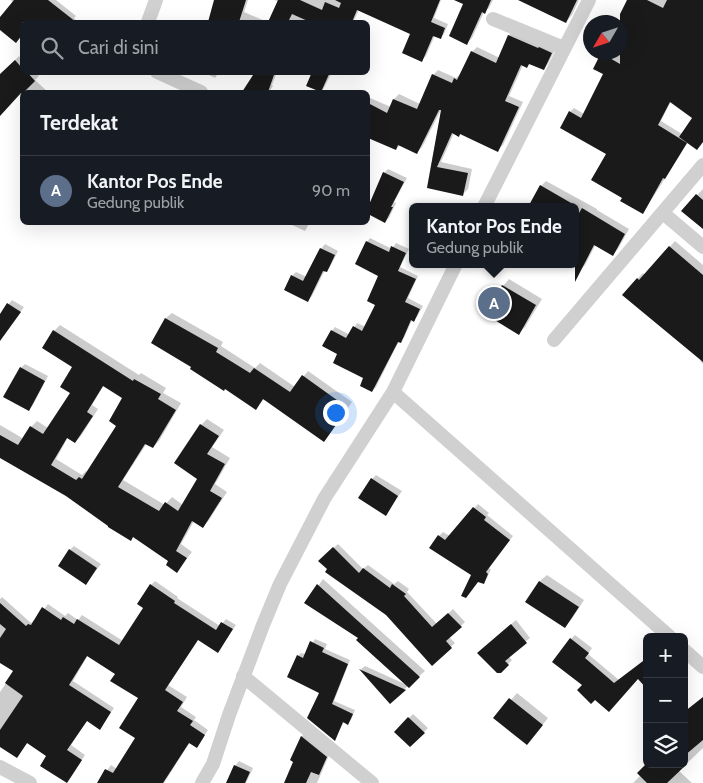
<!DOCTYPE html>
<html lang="id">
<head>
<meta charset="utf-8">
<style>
	:root { --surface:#171b24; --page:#20242c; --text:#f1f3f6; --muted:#9ea1a6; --line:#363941; --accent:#e63946 }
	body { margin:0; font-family:Cabin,sans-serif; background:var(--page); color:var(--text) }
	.controls { position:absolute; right:15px; bottom:15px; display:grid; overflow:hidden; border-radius:8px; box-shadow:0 5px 20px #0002 }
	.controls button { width:45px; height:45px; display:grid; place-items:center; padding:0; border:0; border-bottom:1px solid var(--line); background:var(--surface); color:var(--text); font:25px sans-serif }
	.compass { position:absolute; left:583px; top:15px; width:45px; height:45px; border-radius:50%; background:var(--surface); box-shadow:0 5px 20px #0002; rotate:231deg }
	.you { position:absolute; left:335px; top:412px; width:18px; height:18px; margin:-12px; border:4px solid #fff; border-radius:50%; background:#1a73e8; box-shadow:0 0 0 8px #1a73e833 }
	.badge { display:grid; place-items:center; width:32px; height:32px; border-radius:50%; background:var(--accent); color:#fff; font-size:16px; font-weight:700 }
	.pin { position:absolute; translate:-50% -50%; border:2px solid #fff; box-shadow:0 1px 5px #0006 }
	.popup { position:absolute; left:409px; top:203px; width:170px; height:65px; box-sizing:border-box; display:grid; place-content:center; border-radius:8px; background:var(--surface); filter:drop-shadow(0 1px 4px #0005); font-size:16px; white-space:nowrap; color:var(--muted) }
	.popup b { font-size:19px; color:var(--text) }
	.popup::after { content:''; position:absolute; left:50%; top:100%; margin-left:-10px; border:10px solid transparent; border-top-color:var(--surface) }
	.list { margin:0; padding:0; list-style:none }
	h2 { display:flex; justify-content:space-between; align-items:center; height:65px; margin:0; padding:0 20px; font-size:21px }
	h2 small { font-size:16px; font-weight:400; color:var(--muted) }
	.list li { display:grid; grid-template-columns:32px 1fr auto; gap:15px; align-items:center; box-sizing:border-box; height:70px; padding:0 20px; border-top:1px solid var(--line) }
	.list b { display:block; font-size:19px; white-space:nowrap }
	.list p { margin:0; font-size:16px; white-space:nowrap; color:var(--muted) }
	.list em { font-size:16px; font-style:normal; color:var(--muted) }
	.icon { flex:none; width:28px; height:28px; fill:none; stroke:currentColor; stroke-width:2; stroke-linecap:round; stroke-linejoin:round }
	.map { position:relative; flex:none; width:703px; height:783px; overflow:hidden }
	.search { position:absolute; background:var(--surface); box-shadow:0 5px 20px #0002; left:20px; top:20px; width:350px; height:55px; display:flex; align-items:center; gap:12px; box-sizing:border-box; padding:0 18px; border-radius:8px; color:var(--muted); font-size:19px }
	.panel { position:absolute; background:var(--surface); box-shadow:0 5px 20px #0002; left:20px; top:90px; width:350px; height:135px; border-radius:8px }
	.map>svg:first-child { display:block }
	.shadow { fill:#0003; fill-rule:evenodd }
	.building { fill:#1a1a1a; fill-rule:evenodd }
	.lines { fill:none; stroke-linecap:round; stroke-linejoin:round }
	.minor { stroke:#d0d0d0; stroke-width:14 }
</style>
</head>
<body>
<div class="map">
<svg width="703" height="783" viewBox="0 0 703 783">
	<rect width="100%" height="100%" fill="#fff"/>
	<!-- shadow -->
	<path class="shadow" d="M11,0H56L76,16L74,18L78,22H22V34L20,37L0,28V19L13,3Z
		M216,0H248L244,12L267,22H209Z
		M273,0H441L434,18L448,24L444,34L440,38L435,35L426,56L422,60L412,33L359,10L353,22H269L278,1Z
		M466,0H493L489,8L484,12L472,38L467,43Z
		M543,0H579L572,15L566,22Z
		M628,0H703V142H688L643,213L623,198L608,154L570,112L574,108L584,114L604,74L594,68L603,52H620V22H619ZM671,101L694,118L682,134L661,121Z
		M514,30L556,48L548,64L543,69L531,63L527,66L523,65L509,96L523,102L503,145L498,150L461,133L459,135L454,133L441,162L472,169L468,189L463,194L427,187L442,108L422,147L417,152L400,145L396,149L369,137L368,139V100L370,98L391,107L394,99L399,94L420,104L433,75L438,70L456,78L460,74L472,52L477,47L500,58L509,35Z
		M19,56L22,60V72H35L39,76L35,80L48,92H22V98L19,94L0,106V75Z
		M203,72H219L215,78Z
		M246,72H277L272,85L273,86L269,92H248L245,91L254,76Z
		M312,72H332L324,88L321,92L313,73Z
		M388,169L407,178L394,202L396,203L389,218L385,222L368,213V210L384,173Z
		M546,181L597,209V210L629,229L618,249L613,254L596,244L585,265L580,270L569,264H575V207L541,186Z
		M703,189V228L697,195Z
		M291,222H310L305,231L290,224Z
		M370,238L392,249L396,243L409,249L400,267L418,276L408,298L423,306L417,317L412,320L404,338L399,341L376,387L372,391L365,378L339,353L332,331L335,327L350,335L357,323L366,327L376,304L380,275L367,242Z
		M675,241L703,265V364L700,361L701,359L637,279L643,273L645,275Z
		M325,244L338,251L330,267L326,271L325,270L312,296L308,300L292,276L296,272L307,277L321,249Z
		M509,279L542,299L525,327L519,333L503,286Z
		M12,300L24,307L0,340V315Z
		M172,313L223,342L221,346L255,368L260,363L295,387L308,371L352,402L324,441L264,399L256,408L193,366L152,342L166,318Z
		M60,325L139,375L141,373L166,388L163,393L181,403L159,441L153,447L147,443L123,480L165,505L172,497L183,505L199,478L176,463L201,425L207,419L224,430L212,447L230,458L215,484L227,492L209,520L203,527L194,521L181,544L192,552L177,571L170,560L134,536L110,526L66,496L0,457V425L24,439L31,427L37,421L48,428L72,393L74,366L54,331ZM104,385L124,398L118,425L88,473L86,471L82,475L56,459L68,437L75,442L81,436L98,409L92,405Z
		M25,364L48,376L33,405L29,409L21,368Z
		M376,475L402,491L386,514L372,479Z
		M478,504L489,513L487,515L513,536L488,568L491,569L487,578L484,582L473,574L439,536L443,532L450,536Z
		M338,544L363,569L368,565L394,584L398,581L409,589L407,592L437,624L453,609L465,622L449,637L455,643L432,665L387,614L328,569L320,561Z
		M74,546L101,564L86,584L70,550Z
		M547,575L584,600L571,620L564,627L527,602L540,581Z
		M323,579L425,671L390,702L361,669L365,666L407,685L360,638L306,603Z
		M155,581L178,597L177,598L220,626L226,619L236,625L218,651L198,639L168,685L187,697L181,707L196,717L194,720L208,730L197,747L190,742L164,783H98L111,765L117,769L136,738L140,697L116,673L88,655L73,681L114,708L100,728L87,720L71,745L85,755L71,777L67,781L48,755L28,742L17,757L0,746V692L14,671L0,661V599L2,597L31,623L34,620L35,621L48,604L65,616L68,613L78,620L82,615L123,641L145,608L151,585Z
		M516,620L530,638L508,656L512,660L501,672L483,649Z
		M575,635L592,648L588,654L619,680L639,677L609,710L584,685L571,639Z
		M315,639L327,644L325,649L350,660L334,701L355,710L351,720L348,723L344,722L334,739L320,692L298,656L301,653L306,654Z
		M517,693L548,718L533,737L495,718Z
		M703,697V748L679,771L692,783H633L641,775L684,764V730Z
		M413,714L428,728L410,746L396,731Z
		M306,733L330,753L317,783H285L295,761L292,760L302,736Z
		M239,761L253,768L246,783H227L235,766Z"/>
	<!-- building -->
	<path class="building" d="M14,0H48L76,22H22V35L16,43L0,30V17Z
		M214,0H246L239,22H208Z
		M278,0H300L322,10L325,2L339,8L341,3L335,0H440L431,22L445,28L441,39L433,36L422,62L402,53L410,34L357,10L352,22H310L292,14L288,22H268Z
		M454,0H491L485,14L482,12L467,45L449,36L463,4Z
		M518,0H577L566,23Z
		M627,0H647L663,8L667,0H703V142L697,150L679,137L692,118L670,102L658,125L687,143L665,179L663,178L643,214L620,201L622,198L591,180L606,154L560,128L569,111L581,118L603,74L593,69L601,53L620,64V14Z
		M508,35L538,48L539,47L552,53L544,70L529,64L527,68L521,65L505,101L519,107L498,152L460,134L459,137L452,133L437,167L468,173L463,196L427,188L441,110H439L417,154L398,145L396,150L368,138V103L387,113L393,99L417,109L432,74L452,83L454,78L457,80L471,51L496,63Z
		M15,60L22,68V72H27L35,81L22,94L21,93L0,116V74Z
		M255,72H275L268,92H242Z
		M312,72H330L321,92L306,86Z
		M383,172L404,182L391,207H393L385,223L368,214V207Z
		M540,185L578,207H528Z
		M696,194L703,200V229L681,211Z
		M582,208L625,234L613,256L594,245L575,282V220Z
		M366,241L389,252L391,246L406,253L398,271L416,279L405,302L420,309L414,322L411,320L401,343L398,342L372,392L360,386L363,378L333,363L337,354L322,346L331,330L346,338L353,326L362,331L375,305L367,301L378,276L355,264Z
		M669,246L703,275V362L622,295L637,278L639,280Z
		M320,248L335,255L327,272L323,271L308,302L284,290L291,275L303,281Z
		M502,285L536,305L519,335L485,314Z
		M7,303L21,312L0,341V314Z
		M165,318L218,348L216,352L250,373L254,368L290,392L302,375L348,408L324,442L263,399L256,410L225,389L224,391L190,369L191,367L151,343Z
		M53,330L133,381L134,379L161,394L158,399L176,410L153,448L145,444L118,487L159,511L165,502L178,511L197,479L174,463L200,424L219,436L207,454L225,464L210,491L222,498L203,528L192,521L176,551L187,558L177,573L166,565L168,561L133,537L131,541L108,527V526L66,496L0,458V435L18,445L30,426L43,434L70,393L60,387L72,367L42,348ZM103,386L122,398L109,421L116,426L82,479L79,477L76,480L51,465L67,438L75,443L93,416L87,412Z
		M20,367L45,381L29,411L3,397Z
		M371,478L398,496L386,516L358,498Z
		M473,507L486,517L484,520L510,540L486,572L488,574L484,584L478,582L466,598L461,596L471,575L429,548L438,535L445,540Z
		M333,547L359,573L363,568L390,588L392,584L406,594L404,596L432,627L448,613L462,627L446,641L452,648L432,666L386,615L325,572L327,569L318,561Z
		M69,549L97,568L86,585L58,566Z
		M539,581L579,607L565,628L525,602Z
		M150,584L175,601L174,603L216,630L221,622L233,629L218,653L198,640L165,690L183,702L177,711L193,721L190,725L205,735L197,748L189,743L163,783H97L105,769L113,773L135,738L119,728L138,698L110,681L115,674L87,656L69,685L111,712L100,730L87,721L67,750L82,760L67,783L40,766L46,756L27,743L17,758L0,747V730L23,696L5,683L13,671L0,663V638L6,629L0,624V603L26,626L28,624L31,625L42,607L61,620L63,617L74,624L77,619L119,645L143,608L137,604Z
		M317,584L420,677L409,688L356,640L358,638L304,603Z
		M511,624L527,643L505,661L509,665L501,673H497L477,653Z
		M570,638L589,653L585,658L614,683L647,658V689L638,679L609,712L595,700L591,704L577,690L582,685L552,662Z
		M310,641L324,648L322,652L348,664L332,704L353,714L348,725L343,722L335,741L307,718L319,693L287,677L297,655L303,658Z
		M359,669L406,690L390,704Z
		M703,697V740L684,756V712Z
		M509,698L543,725L527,745L493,718Z
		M408,717L425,733L410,747L394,732Z
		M301,736L327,757L319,775L311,772L306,783H284L293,762L290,760Z
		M646,764H687L667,783H647L637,773Z
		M234,765L250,772L245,783H226Z"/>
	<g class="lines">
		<!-- minor -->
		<path class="minor" d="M493,19L564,48
			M148,22L156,0
			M157,72L201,92
			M484,207L589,0
			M663,213L703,247
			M554,340L703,165
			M393,392L670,637
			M684,650L703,667
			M243,676L372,783
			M0,767L30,783
			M202,783L213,764L229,715L263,625L280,584L324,499L393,392L456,264"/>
	</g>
</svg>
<div class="controls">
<button>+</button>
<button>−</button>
<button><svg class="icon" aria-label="layers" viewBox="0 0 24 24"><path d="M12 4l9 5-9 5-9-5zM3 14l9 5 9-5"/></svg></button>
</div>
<svg class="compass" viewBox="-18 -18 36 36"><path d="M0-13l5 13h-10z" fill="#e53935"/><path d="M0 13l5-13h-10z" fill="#9ea1a6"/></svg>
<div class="you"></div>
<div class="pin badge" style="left:494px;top:303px;background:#5c6f8a">A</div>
<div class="popup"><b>Kantor Pos Ende</b>Gedung publik</div>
<div class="search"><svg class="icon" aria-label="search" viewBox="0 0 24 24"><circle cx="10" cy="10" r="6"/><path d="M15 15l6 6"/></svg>Cari di sini</div>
<section class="panel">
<h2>Terdekat<small></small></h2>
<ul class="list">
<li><span class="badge" style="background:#5c6f8a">A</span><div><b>Kantor Pos Ende</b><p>Gedung publik</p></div><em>90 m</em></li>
</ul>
</section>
</div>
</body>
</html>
